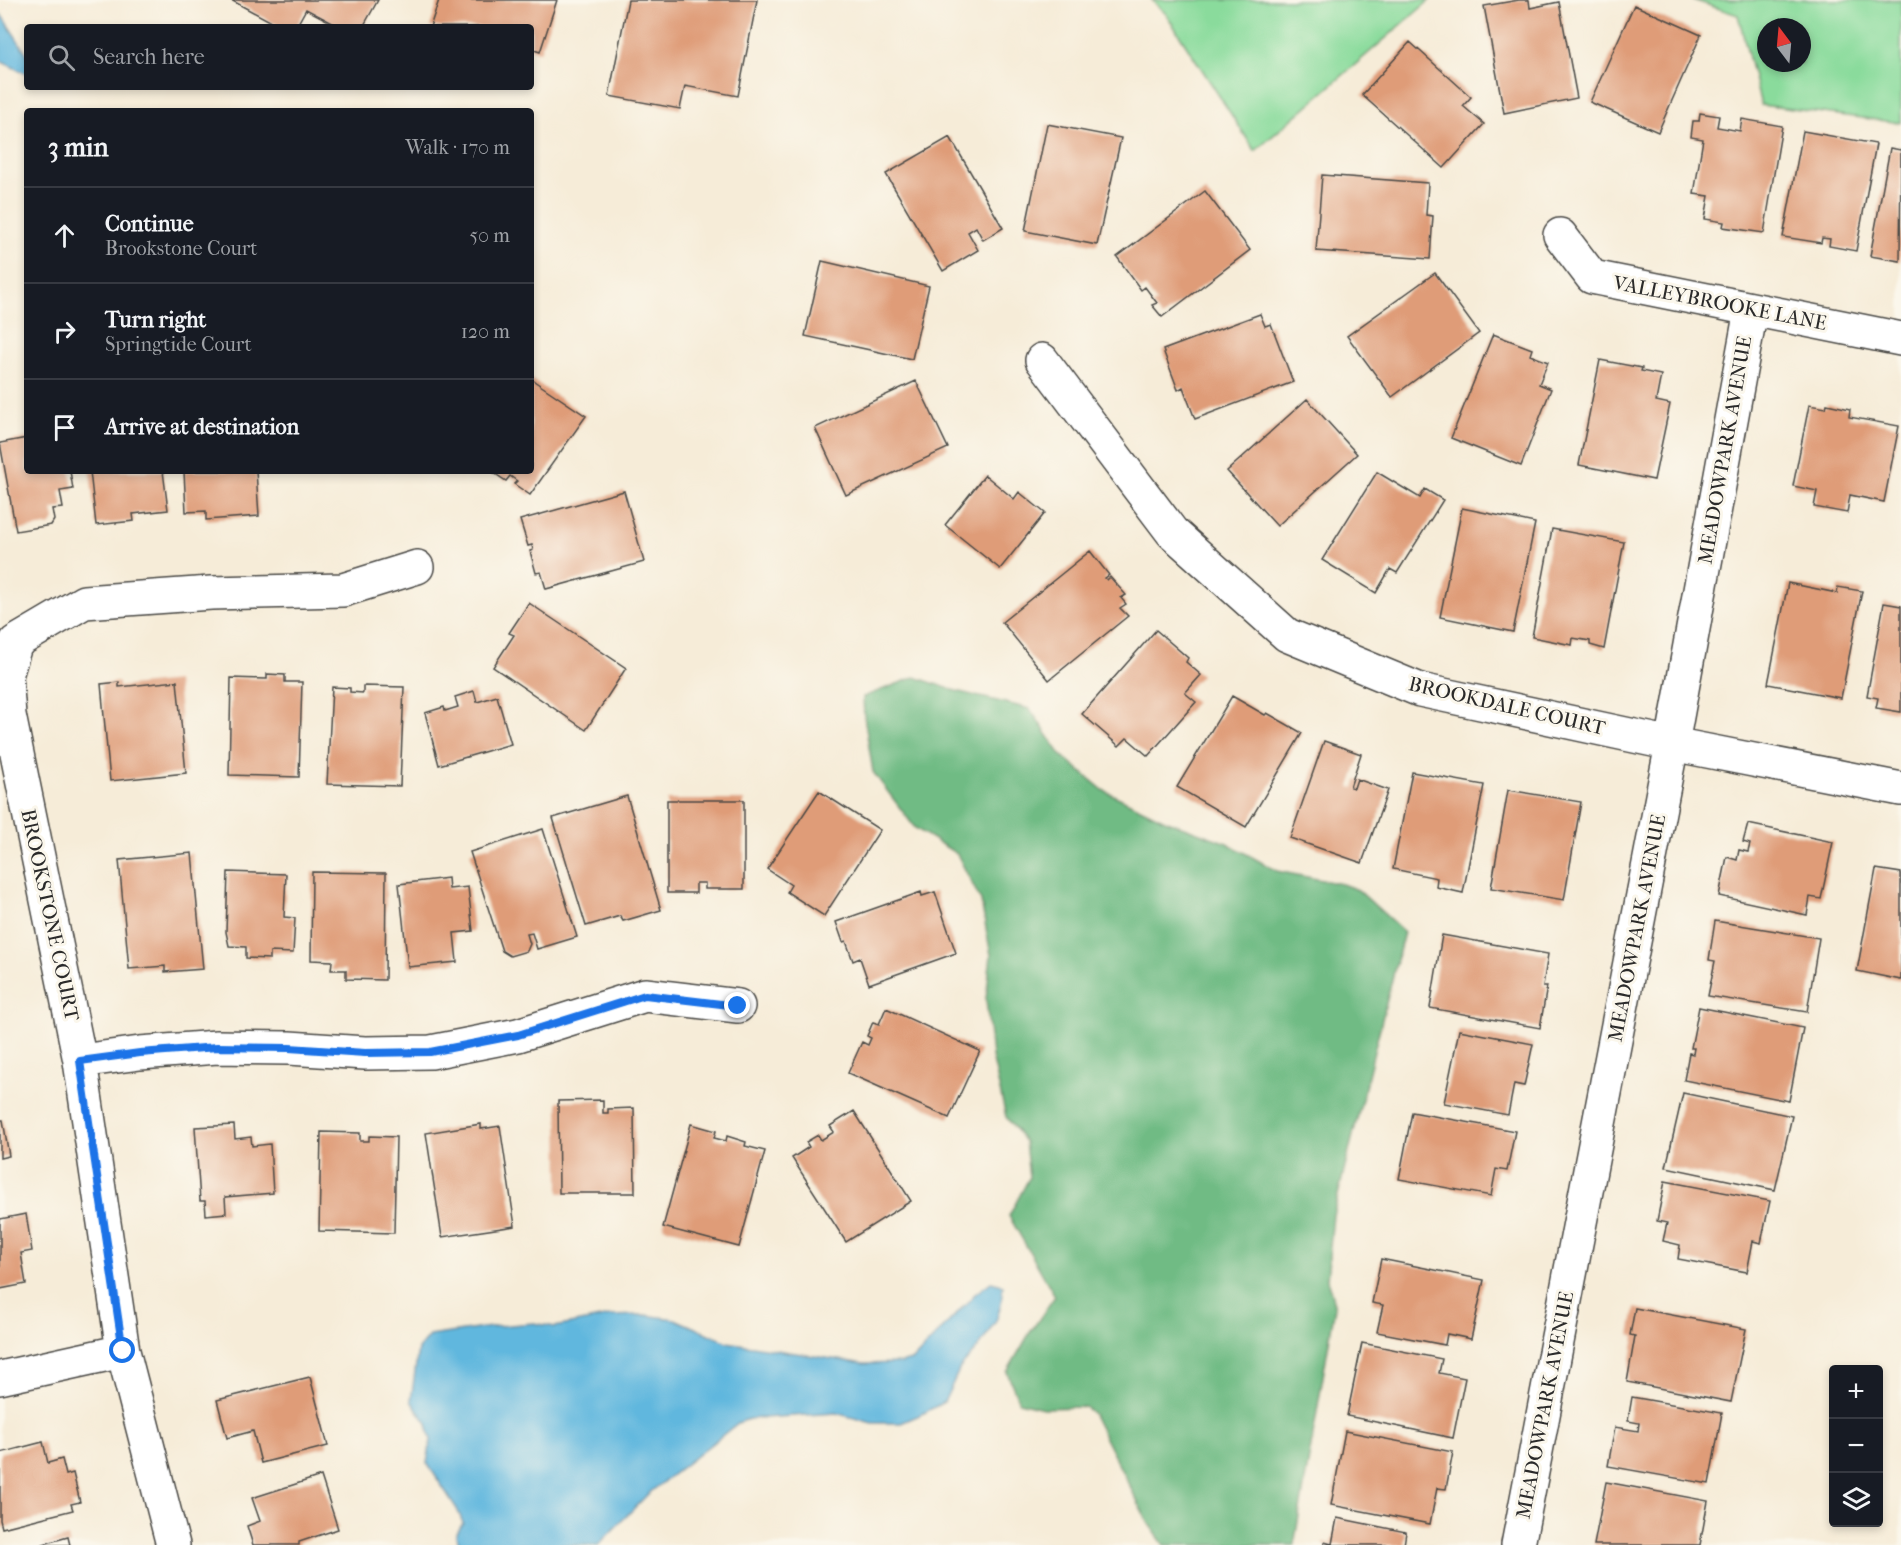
<!DOCTYPE html>
<html lang="en">
<head>
<meta charset="utf-8">
<style>
	:root { --surface:#171b24; --page:#242831; --text:#f1f3f6; --muted:#9ea1a6; --line:#363941 }
	body { margin:0; font-family:"IM FELL French Canon",serif; background:var(--page); color:var(--text) }
	.controls { position:absolute; right:18px; bottom:18px; display:grid; overflow:hidden; border-radius:6px; box-shadow:0 3px 9px #0003 }
	.controls button { width:54px; height:54px; display:grid; place-items:center; padding:0; border:0; border-bottom:2px solid var(--line); background:var(--surface); color:var(--text); font:30px sans-serif }
	.compass { position:absolute; left:1757px; top:18px; width:54px; height:54px; border-radius:50%; background:var(--surface); box-shadow:0 3px 9px #0003; rotate:344deg }
	.stop { position:absolute; width:18px; height:18px; margin:-14px; border:4px solid #1a73e8; border-radius:50%; background:#fff }
	.stop.end { background:#1a73e8; border-color:#fff; box-shadow:0 2px 6px #0008 }
	.list { margin:0; padding:0; list-style:none }
	h2 { display:flex; justify-content:space-between; align-items:center; height:78px; margin:0; padding:0 24px; font-size:26px }
	h2 small { font-size:20px; font-weight:400; color:var(--muted) }
	.list li { display:grid; grid-template-columns:39px 1fr auto; gap:18px; align-items:center; box-sizing:border-box; height:96px; padding:0 24px; border-top:2px solid var(--line) }
	.list b { display:block; font-size:22px; white-space:nowrap }
	.list p { margin:0; font-size:20px; white-space:nowrap; color:var(--muted) }
	.list em { font-size:20px; font-style:normal; color:var(--muted) }
	.icon { flex:none; width:33px; height:33px; fill:none; stroke:currentColor; stroke-width:2; stroke-linecap:round; stroke-linejoin:round }
	.map { position:relative; flex:none; width:1901px; height:1545px; overflow:hidden }
	.search { position:absolute; background:var(--surface); box-shadow:0 3px 9px #0003; left:24px; top:24px; width:510px; height:66px; display:flex; align-items:center; gap:15px; box-sizing:border-box; padding:0 21px; border-radius:6px; color:var(--muted); font-size:22px }
	.panel { position:absolute; background:var(--surface); box-shadow:0 3px 9px #0003; left:24px; top:108px; width:510px; height:366px; border-radius:6px }
	.map>svg:first-child { display:block }
	.green { fill:#8adb9c; stroke:#5a8364; stroke-width:1.5; fill-rule:evenodd }
	.forest { fill:#6fbb84; stroke:#4d7358; stroke-width:1.5 }
	.water { fill:#61b7de; stroke:#467184; stroke-width:1.5 }
	.building { fill:#df9c78 }
	.lines { fill:none; stroke-linecap:round; stroke-linejoin:round }
	.minor-casing { stroke:#494845; stroke-width:36 }
	.minor { stroke:#fff; stroke-width:33 }
	.route { stroke:#1a73e8; stroke-width:8 }
	.labels { text-anchor:middle; dominant-baseline:central; stroke-width:6; stroke-linejoin:round; paint-order:stroke }
	.street-label { font-size:20px; fill:#2b2b2b; stroke:#fbf7ec }
</style>
</head>
<body>
<div class="map">
<svg width="1901" height="1545" viewBox="0 0 1901 1545">
	<rect width="100%" height="100%" fill="#fbf7ec"/>
	<filter id="ink" filterUnits="userSpaceOnUse"><feTurbulence type="fractalNoise" baseFrequency=".0167" numOctaves="2"/><feDisplacementMap in="SourceGraphic" scale="12" xChannelSelector="R" yChannelSelector="G"/><feConvolveMatrix kernelMatrix="1 2 1 2 8 2 1 2 1" color-interpolation-filters="sRGB"/></filter>
	<filter id="wash" filterUnits="userSpaceOnUse"><feTurbulence type="fractalNoise" baseFrequency=".008" numOctaves="4" result="noise"/><feDisplacementMap in="SourceGraphic" scale="24" xChannelSelector="R" yChannelSelector="G"/><feGaussianBlur stdDeviation="1.35" result="paint"/><feColorMatrix in="noise" values="0 0 0 0 0 0 0 0 0 0 0 0 0 0 0 0 0 1.4 0 .05"/><feComposite in="paint" operator="in"/></filter>
	<g filter="url(#wash)">
		<rect width="100%" height="100%" fill="#f6ecd8"/>
		<!-- green -->
		<path class="green" d="M1152,0H1430L1255,151L1166,14Z
			M1693,0H1901V123L1761,105L1738,15ZM1766,27H1802V63H1766Z"/>
		<!-- forest -->
		<path class="forest" d="M915,677L956,691L1030,709L1061,755L1103,790L1165,820L1227,843L1277,871L1342,884L1358,890L1404,932L1333,1215L1327,1279L1335,1307L1294,1545H1164L1149,1524L1092,1413L1085,1407L1043,1408L1019,1402L1007,1372L1029,1334L1055,1296L1009,1216L1029,1178L1025,1142L1006,1117L992,1056L986,999L991,955L981,901L957,854L915,828L873,772L864,716L863,697Z"/>
		<!-- water -->
		<path class="water" d="M0,13L27,54V74L0,61Z
			M991,1282L1003,1285L1001,1304L996,1321L980,1345L960,1368L944,1402L922,1414L901,1423H872L836,1413L749,1419L738,1423L648,1494L598,1545H460L456,1535L463,1523L457,1509L427,1463L431,1440L427,1423L411,1401L418,1349L429,1336L498,1326L534,1323L555,1327L610,1316L644,1315L675,1319L727,1342L789,1352L864,1364L901,1363L914,1359L975,1294Z"/>
		<g id="blocks">
			<!-- building -->
			<path class="building" d="M231,0H378L363,27H340L306,9L296,27H281Z
				M439,0H557L540,52L531,49V27H430Z
				M628,0H757L738,96L685,86L680,109L609,96Z
				M1519,0H1529L1530,8L1559,2L1577,98L1504,113L1484,6Z
				M1634,5L1701,35L1658,132L1590,102Z
				M1410,42L1471,97L1463,106L1484,124L1444,168L1362,95Z
				M1700,113L1719,116L1717,127L1740,131L1742,119L1782,126L1764,233L1723,227L1724,222L1705,219L1709,196L1694,194L1703,139L1691,137L1693,121H1699Z
				M1047,124L1121,138L1097,245L1025,231Z
				M1803,131L1876,144L1856,251L1829,246L1830,239L1822,238L1821,243L1783,237Z
				M950,137L1003,228L983,240L976,227L968,232L978,250L943,271L886,174Z
				M1890,148L1901,150L1900,261L1870,256Z
				M1322,175L1428,183L1426,215L1433,216L1430,259L1316,251Z
				M1205,191L1250,250L1162,317L1152,305L1157,303L1145,287L1141,290L1117,257Z
				M822,261L929,286L912,359L805,336Z
				M1435,273L1479,333L1392,397L1347,336Z
				M1260,314L1265,326L1271,324L1293,382L1195,419L1183,387L1178,390L1163,350Z
				M1493,334L1532,349L1530,355L1548,362L1539,384L1551,389L1521,466L1451,438Z
				M1600,360L1642,368L1641,371L1661,375L1656,401L1670,404L1654,480L1579,465Z
				M531,379L586,416L530,495L514,484L517,481L510,476L506,481L491,471H531Z
				M916,381L948,448L846,495L815,428Z
				M1307,399L1357,454L1277,526L1227,471Z
				M1827,404L1850,409L1849,417L1899,426L1884,502L1850,495L1847,513L1814,507L1817,491L1793,486L1809,405L1826,408Z
				M27,438V471H70L73,489L60,491L63,508L52,509L54,520L51,525L16,531L0,443Z
				M90,471H163L168,510L133,514L134,521L96,525Z
				M184,471H256L259,516L206,520V511L186,512Z
				M1377,472L1420,498L1425,489L1443,500L1397,573L1390,569L1376,593L1322,560Z
				M985,475L1014,499L1019,492L1045,513L1000,569L945,525Z
				M624,491L644,562L546,589L541,572L536,573L530,551L533,550L532,545L528,546L520,520Z
				M1462,508L1535,523L1513,632L1440,617Z
				M1552,529L1624,542L1604,649L1590,645V641L1573,638L1572,645L1532,637Z
				M1090,551L1109,575L1105,578L1107,580L1110,577L1126,595L1121,598L1126,604L1120,608L1128,616L1049,680L1002,622Z
				M1788,583L1837,593L1838,587L1862,591L1841,698L1768,684Z
				M529,603L626,668L586,730L493,667L514,635L509,633Z
				M1884,603L1901,606V712L1876,708L1878,698L1867,696Z
				M1156,630L1188,658L1186,662L1201,675L1185,693L1196,702L1148,756L1127,738L1119,746L1082,714Z
				M267,674L285,675V682H302L299,777L229,775L231,678L267,679Z
				M177,681L186,773L110,781L101,684L119,682V687Z
				M363,686L404,687L400,786L327,784L332,687L350,688V692L363,693Z
				M474,691L477,702L497,696L511,744L439,765L425,713L444,707L445,711L458,707L455,697Z
				M1232,696L1265,715L1267,713L1302,733L1246,827L1177,787Z
				M1324,741L1361,754L1350,787L1354,788L1357,779L1388,790L1362,863L1290,838Z
				M1412,772L1484,785L1463,893L1436,887L1437,878L1393,869Z
				M1508,790L1581,802L1564,900L1491,888Z
				M819,791L880,830L824,916L787,892L791,885L767,869Z
				M627,796L661,910L623,921L620,916L586,926L553,818Z
				M667,800H744V889H705V883H696V893H667Z
				M1748,824L1833,842L1821,899L1810,897L1807,915L1719,896L1727,857L1737,860L1739,850L1748,852L1750,844L1743,842Z
				M543,829L577,937L537,949L532,933L527,934L530,944L527,951L510,956L502,951L470,852Z
				M192,853L203,969L165,972V966L129,969L119,860Z
				M1876,869L1901,873V980L1857,971Z
				M228,872L286,874L284,917L295,918L293,953L270,952V959L246,958V947L229,946L226,932Z
				M312,872L386,873L385,980L346,979V970H331L332,961L311,960Z
				M448,878L449,889L468,887L473,931L454,933L457,962L408,967L399,884Z
				M921,892L922,896L935,892L956,953L869,984L860,958L853,961L846,941L843,942L836,922Z
				M1715,921L1819,938L1807,1012L1708,996L1715,961L1709,960Z
				M1442,935L1548,954L1543,986H1547L1540,1028L1430,1008Z
				M1699,1007L1803,1028L1789,1101L1684,1080L1689,1053L1693,1054L1694,1048H1691Z
				M886,1008L980,1051L949,1118L848,1073L862,1042L868,1045L871,1038L867,1036L873,1022L879,1024Z
				M1459,1030L1533,1044L1524,1086L1514,1084L1508,1115L1444,1103Z
				M1683,1093L1792,1116L1775,1190L1666,1167Z
				M603,1100V1113H608V1109L634,1108L635,1193H559L558,1101Z
				M854,1111L911,1201L846,1242L792,1158L809,1147L806,1142L818,1135L821,1140L834,1132L830,1126Z
				M1412,1112L1515,1131L1507,1171L1496,1169L1491,1196L1399,1179Z
				M0,1120H3L9,1156L0,1158Z
				M481,1124V1129L500,1126L515,1226L442,1237L426,1133Z
				M691,1124L716,1131L714,1138L726,1141L727,1136L746,1142L745,1146L765,1151L739,1247L663,1227Z
				M234,1125L235,1139L251,1137L252,1146L270,1144L273,1193L225,1197L226,1213L206,1215L205,1201H200L195,1127Z
				M321,1132L360,1133V1141H369V1136L396,1137L394,1233L319,1231Z
				M1665,1181L1770,1201L1761,1243L1753,1241L1747,1272L1678,1259L1680,1245L1663,1241L1667,1223L1657,1221Z
				M26,1214L32,1251L21,1253L26,1284L0,1289V1219Z
				M1381,1259L1484,1280L1471,1339L1447,1334L1445,1345L1377,1332L1383,1305L1372,1303Z
				M1635,1308L1746,1329L1731,1402L1627,1382L1635,1336L1630,1335Z
				M1362,1343L1442,1359L1439,1373L1465,1378L1453,1438L1347,1416Z
				M310,1377L328,1446L261,1463L253,1431L227,1438L217,1400Z
				M1632,1397L1722,1413L1709,1484L1608,1466L1615,1427L1638,1431L1639,1423L1628,1421Z
				M1345,1431L1453,1452L1446,1489L1437,1488L1430,1524L1331,1505Z
				M43,1442L48,1463L62,1459L66,1475L73,1473L80,1502L71,1504L73,1510L2,1528L0,1520V1453Z
				M321,1476L338,1529L299,1542V1545H253L247,1526L260,1521L252,1498Z
				M1606,1482L1708,1501L1700,1545H1594Z
				M1337,1518L1406,1532L1404,1545H1324V1542L1332,1544Z
				M68,1537L70,1545H43V1544Z"/>
		</g>
	</g>
	<g filter="url(#ink)">
		<use href="#blocks" fill-opacity="0" stroke="#494845" stroke-width="1.5"/>
		<g class="lines">
			<!-- minor casing -->
			<g class="minor-casing">
				<path id="minor" d="M1560,235L1592,277L1901,339
					M1042,360L1172,532L1287,635L1420,690L1672,744L1901,789
					M80,1061L140,1053L217,1047L289,1048L365,1053L431,1052L518,1035L645,995L738,1006
					M0,1378L123,1351
					M173,1545L123,1351L80,1061L9,715L6,676L16,642L84,602L211,593L343,590L417,567
					M1518,1545L1672,744L1751,310"/>
			</g>
			<!-- minor -->
			<use href="#minor" class="minor"/>
		</g>
	</g>
	<g class="lines" filter="url(#ink)">
		<!-- route -->
		<path class="route" d="M123,1351L80,1061L140,1053L217,1047L289,1048L365,1053L430,1052L518,1035L645,995L738,1006"/>
	</g>
	<g class="labels">
		<!-- street labels -->
		<g class="street-label">
			<text transform="translate(1720 303) rotate(11)">VALLEYBROOKE LANE</text>
			<text transform="translate(1725 450) rotate(-80)">MEADOWPARK AVENUE</text>
			<text transform="translate(1507 706) rotate(13)">BROOKDALE COURT</text>
			<text transform="translate(50 915) rotate(78)">BROOKSTONE COURT</text>
			<text transform="translate(1637 928) rotate(-79)">MEADOWPARK AVENUE</text>
			<text transform="translate(1545 1405) rotate(-79)">MEADOWPARK AVENUE</text>
		</g>
	</g>
</svg>
<div class="controls">
<button>+</button>
<button>−</button>
<button><svg class="icon" aria-label="layers" viewBox="0 0 24 24"><path d="M12 4l9 5-9 5-9-5zM3 14l9 5 9-5"/></svg></button>
</div>
<svg class="compass" viewBox="-18 -18 36 36"><path d="M0-13l5 13h-10z" fill="#e53935"/><path d="M0 13l5-13h-10z" fill="#9ea1a6"/></svg>
<div class="stop" style="left:123px;top:1351px"></div>
<div class="stop end" style="left:738px;top:1006px"></div>
<div class="search"><svg class="icon" aria-label="search" viewBox="0 0 24 24"><circle cx="10" cy="10" r="6"/><path d="M15 15l6 6"/></svg>Search here</div>
<section class="panel">
<h2>3 min<small>Walk · 170 m</small></h2>
<ul class="list">
<li><svg class="icon" aria-label="ahead" viewBox="0 0 24 24"><path d="M12 20V5M6 11l6-6 6 6"/></svg><div><b>Continue</b><p>Brookstone Court</p></div><em>50 m</em></li>
<li><svg class="icon" aria-label="right" viewBox="0 0 24 24"><path d="M7 20v-9h11M14 6l5 5-5 5"/></svg><div><b>Turn right</b><p>Springtide Court</p></div><em>120 m</em></li>
<li><svg class="icon" aria-label="arrive" viewBox="0 0 24 24"><path d="M6 21V4h12l-3 4 3 4H6"/></svg><div><b>Arrive at destination</b></div></li>
</ul>
</section>
</div>
</body>
</html>
